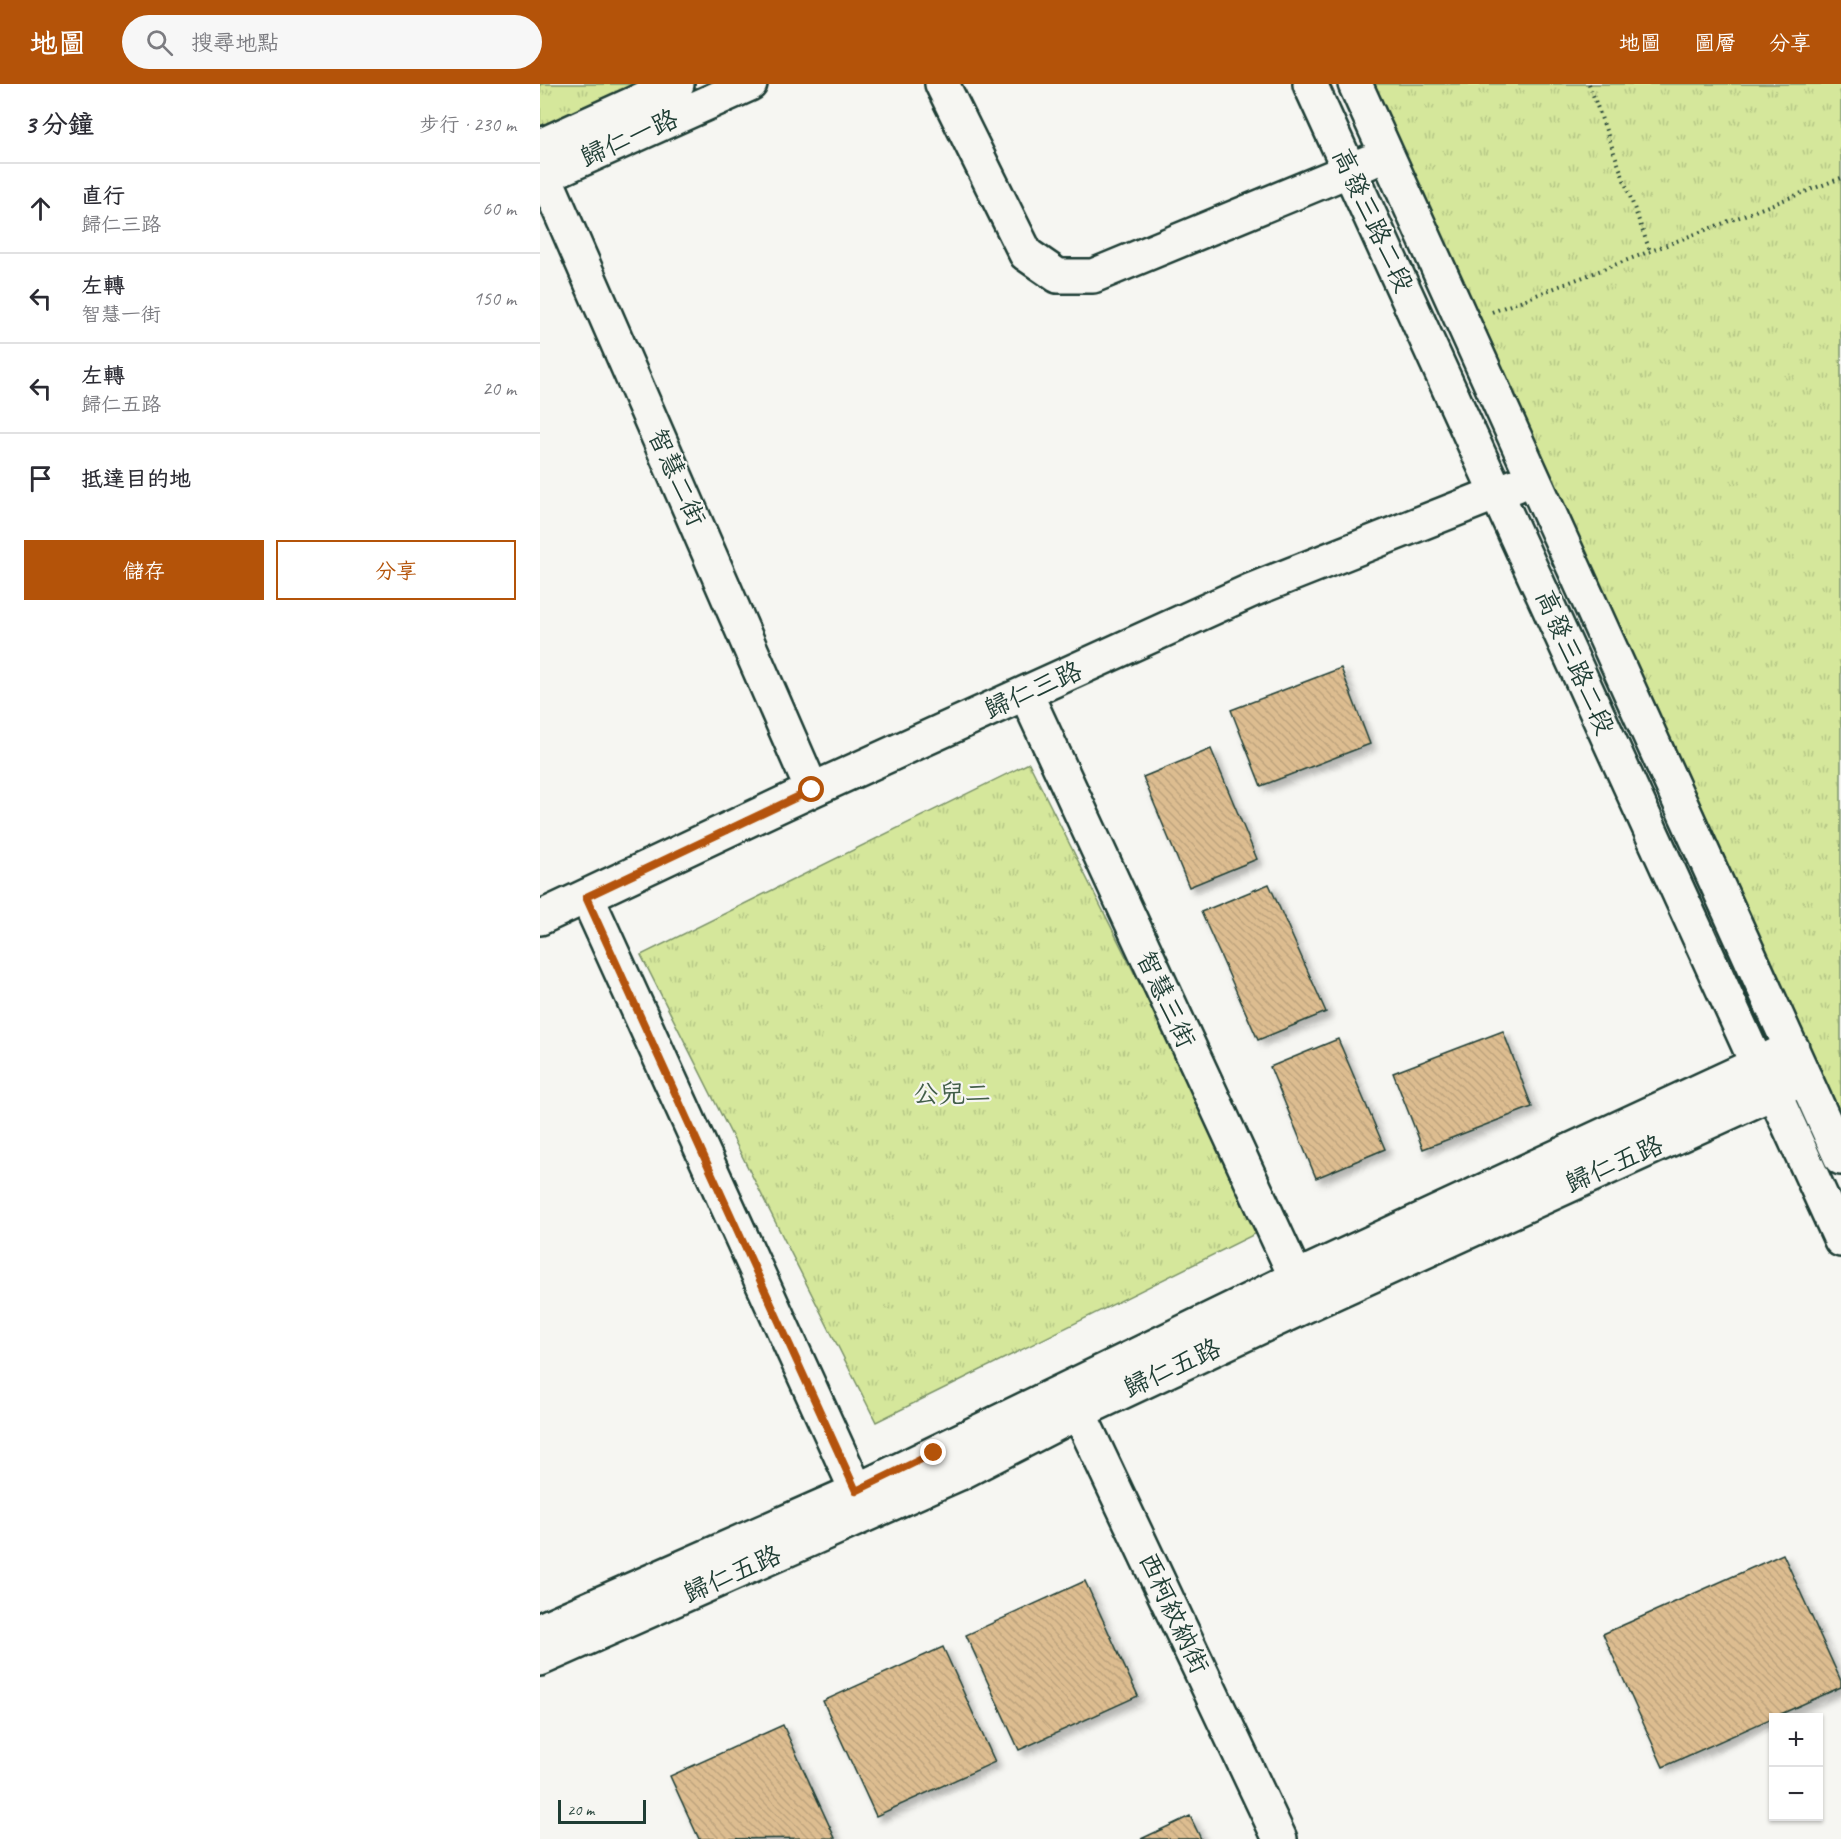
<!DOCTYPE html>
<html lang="zh-TW">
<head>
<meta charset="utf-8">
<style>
	:root { --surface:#fff; --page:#f7f7f7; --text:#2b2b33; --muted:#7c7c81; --line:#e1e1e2; --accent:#b45309 }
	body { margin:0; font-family:Caveat,"LXGW WenKai TC",sans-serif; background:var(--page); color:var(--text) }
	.controls { position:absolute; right:18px; bottom:18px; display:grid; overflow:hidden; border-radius:0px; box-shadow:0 2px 4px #0004 }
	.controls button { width:54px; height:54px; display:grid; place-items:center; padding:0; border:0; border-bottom:2px solid var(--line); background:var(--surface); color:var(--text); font:30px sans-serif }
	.scale { position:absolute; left:18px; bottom:15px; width:88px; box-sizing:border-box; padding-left:6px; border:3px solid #1f3d34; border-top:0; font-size:16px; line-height:21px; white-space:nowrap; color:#1f3d34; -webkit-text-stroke:4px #f6f6f2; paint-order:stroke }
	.stop { position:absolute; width:18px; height:18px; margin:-14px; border:4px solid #b45309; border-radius:50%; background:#fff }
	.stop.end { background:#b45309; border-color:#fff; box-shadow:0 2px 6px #0008 }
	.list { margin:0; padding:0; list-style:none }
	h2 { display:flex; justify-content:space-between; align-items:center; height:78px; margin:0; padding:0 24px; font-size:26px }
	h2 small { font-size:20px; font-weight:400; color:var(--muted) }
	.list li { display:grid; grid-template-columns:39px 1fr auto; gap:18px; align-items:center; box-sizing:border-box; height:90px; padding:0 24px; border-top:2px solid var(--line) }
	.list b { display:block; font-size:22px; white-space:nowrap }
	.list p { margin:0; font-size:20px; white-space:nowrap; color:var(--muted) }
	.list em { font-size:20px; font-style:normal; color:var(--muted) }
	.actions { display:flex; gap:12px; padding:18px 24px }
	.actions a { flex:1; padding:14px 0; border:2px solid var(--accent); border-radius:0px; text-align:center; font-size:21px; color:var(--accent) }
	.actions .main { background:var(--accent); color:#fff }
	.icon { flex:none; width:33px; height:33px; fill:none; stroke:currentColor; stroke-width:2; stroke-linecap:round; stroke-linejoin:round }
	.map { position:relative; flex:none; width:1301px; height:1755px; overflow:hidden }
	header { display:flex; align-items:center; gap:36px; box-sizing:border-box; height:84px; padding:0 30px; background:var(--accent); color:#fff }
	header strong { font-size:28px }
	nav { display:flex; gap:33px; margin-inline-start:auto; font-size:21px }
	.search { width:420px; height:54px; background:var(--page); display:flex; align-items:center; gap:15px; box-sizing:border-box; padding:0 21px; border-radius:33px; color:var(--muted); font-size:22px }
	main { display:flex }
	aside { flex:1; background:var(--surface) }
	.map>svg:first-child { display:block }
	.grass { fill:url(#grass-tufts); stroke:#7a9268; stroke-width:1.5 }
	.building { fill:url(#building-back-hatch); stroke:#1f3d34; stroke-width:1.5; filter:url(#shadow) }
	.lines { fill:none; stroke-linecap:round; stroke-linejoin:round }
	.minor-casing { stroke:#1f3d34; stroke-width:38 }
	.path { stroke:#1f3d34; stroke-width:4; stroke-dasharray:1.5 4.5; stroke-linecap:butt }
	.minor { stroke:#f6f6f2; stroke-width:33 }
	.route { stroke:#b45309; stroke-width:8 }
	.labels { text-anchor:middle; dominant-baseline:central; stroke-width:4.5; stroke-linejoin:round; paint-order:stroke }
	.street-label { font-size:26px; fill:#1f3d34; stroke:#f6f6f2 }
	.park-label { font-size:26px; fill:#435f49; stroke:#f6f6f2 }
</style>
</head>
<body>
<header>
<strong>地圖</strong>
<div class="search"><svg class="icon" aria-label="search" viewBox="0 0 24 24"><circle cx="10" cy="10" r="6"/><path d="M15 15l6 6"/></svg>搜尋地點</div>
<nav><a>地圖</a><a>圖層</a><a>分享</a></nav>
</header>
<main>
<aside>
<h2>3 分鐘<small>步行 · 230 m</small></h2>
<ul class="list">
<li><svg class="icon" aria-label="ahead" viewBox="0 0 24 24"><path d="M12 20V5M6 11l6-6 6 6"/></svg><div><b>直行</b><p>歸仁三路</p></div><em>60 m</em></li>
<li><svg class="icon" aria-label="left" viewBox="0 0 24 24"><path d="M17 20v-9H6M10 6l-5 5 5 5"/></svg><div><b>左轉</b><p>智慧一街</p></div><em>150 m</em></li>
<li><svg class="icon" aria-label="left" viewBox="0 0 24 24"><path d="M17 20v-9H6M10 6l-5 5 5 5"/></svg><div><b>左轉</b><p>歸仁五路</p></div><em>20 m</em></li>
<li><svg class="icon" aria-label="arrive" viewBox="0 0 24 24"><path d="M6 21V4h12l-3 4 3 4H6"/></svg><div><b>抵達目的地</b></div></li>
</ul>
<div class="actions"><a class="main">儲存</a><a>分享</a></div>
</aside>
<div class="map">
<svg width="1301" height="1755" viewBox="0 0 1301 1755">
	<defs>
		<pattern id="grass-tufts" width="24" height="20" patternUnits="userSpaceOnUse" patternTransform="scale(1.5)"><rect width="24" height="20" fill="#d5e79b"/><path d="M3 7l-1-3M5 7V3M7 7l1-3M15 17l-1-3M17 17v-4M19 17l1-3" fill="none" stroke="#b6c786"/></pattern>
		<pattern id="building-back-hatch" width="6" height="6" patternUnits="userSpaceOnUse" patternTransform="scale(1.5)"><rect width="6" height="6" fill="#ddbd90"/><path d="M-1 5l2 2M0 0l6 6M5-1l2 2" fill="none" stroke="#bda37d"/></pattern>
		<filter id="shadow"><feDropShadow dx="5.5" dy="5.5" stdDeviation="3" flood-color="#0004"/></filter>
	</defs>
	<rect width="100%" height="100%" fill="#f6f6f2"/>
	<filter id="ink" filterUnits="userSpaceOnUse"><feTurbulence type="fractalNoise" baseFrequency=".0167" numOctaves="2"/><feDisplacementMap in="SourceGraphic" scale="12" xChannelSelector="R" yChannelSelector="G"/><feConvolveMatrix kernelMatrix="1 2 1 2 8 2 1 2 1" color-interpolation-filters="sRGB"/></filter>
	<g filter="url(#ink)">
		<!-- grass -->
		<path class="grass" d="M0,0H120L0,53Z
			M816,0H1301V1069Z
			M489,679L723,1146L336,1338L101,871Z"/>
		<!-- building -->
		<path class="building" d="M801,584L830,660L721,702L691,626Z
			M671,665L717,775L649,803L603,693Z
			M729,800L786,928L718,956L661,828Z
			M963,947L992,1023L883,1065L853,989Z
			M798,955L845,1065L776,1094L730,983Z
			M1243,1470L1301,1597V1603L1123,1683L1063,1550Z
			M545,1497L598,1612L479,1666L426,1551Z
			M403,1563L455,1678L336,1732L283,1617Z
			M243,1641L295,1754L159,1755L130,1692Z
			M650,1732L661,1755H601Z"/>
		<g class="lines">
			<!-- minor casing -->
			<g class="minor-casing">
				<path id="minor" d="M402,0L486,170L518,192H553L829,78
					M770,0L1217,980L1234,1009L1301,1156
					M815,0L1301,1074
					M0,62L137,0
					M0,81L272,706
					M0,94L210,0
					M486,610L765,1213
					M47,813L325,1425
					M0,834L272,706L712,506L977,401
					M530,1310L740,1755
					M0,1546L316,1407L755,1194L1252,964
					M0,1575L418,1390L539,1328L769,1220L1265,994"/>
			</g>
			<!-- path -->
			<path class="path" d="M1049,0L1110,167
				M952,228L1301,94"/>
			<!-- minor -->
			<use href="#minor" class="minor"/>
		</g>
	</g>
	<g class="lines" filter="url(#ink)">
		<!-- route -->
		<path class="route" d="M272,706L46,813L316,1407L394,1369"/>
	</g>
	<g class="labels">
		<!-- street labels -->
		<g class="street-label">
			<text transform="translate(89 54) rotate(-24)">歸仁一路</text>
			<text transform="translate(833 136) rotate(65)">高發三路二段</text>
			<text transform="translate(137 393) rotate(66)">智慧二街</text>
			<text transform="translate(1035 578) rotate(66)">高發三路二段</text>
			<text transform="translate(493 606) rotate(-24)">歸仁三路</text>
			<text transform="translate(626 915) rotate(65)">智慧三街</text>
			<text transform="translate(1074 1080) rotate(-24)">歸仁五路</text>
			<text transform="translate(632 1284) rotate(-25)">歸仁五路</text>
			<text transform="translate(192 1490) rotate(-24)">歸仁五路</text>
			<text transform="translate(634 1529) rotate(65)">西柯紋納街</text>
		</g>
		<!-- park labels -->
		<g class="park-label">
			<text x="412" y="1009">公兒二</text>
		</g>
	</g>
</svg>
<div class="controls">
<button>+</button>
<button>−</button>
</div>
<div class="scale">20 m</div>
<div class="stop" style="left:272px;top:706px"></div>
<div class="stop end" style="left:394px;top:1369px"></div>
</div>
</main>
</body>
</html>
